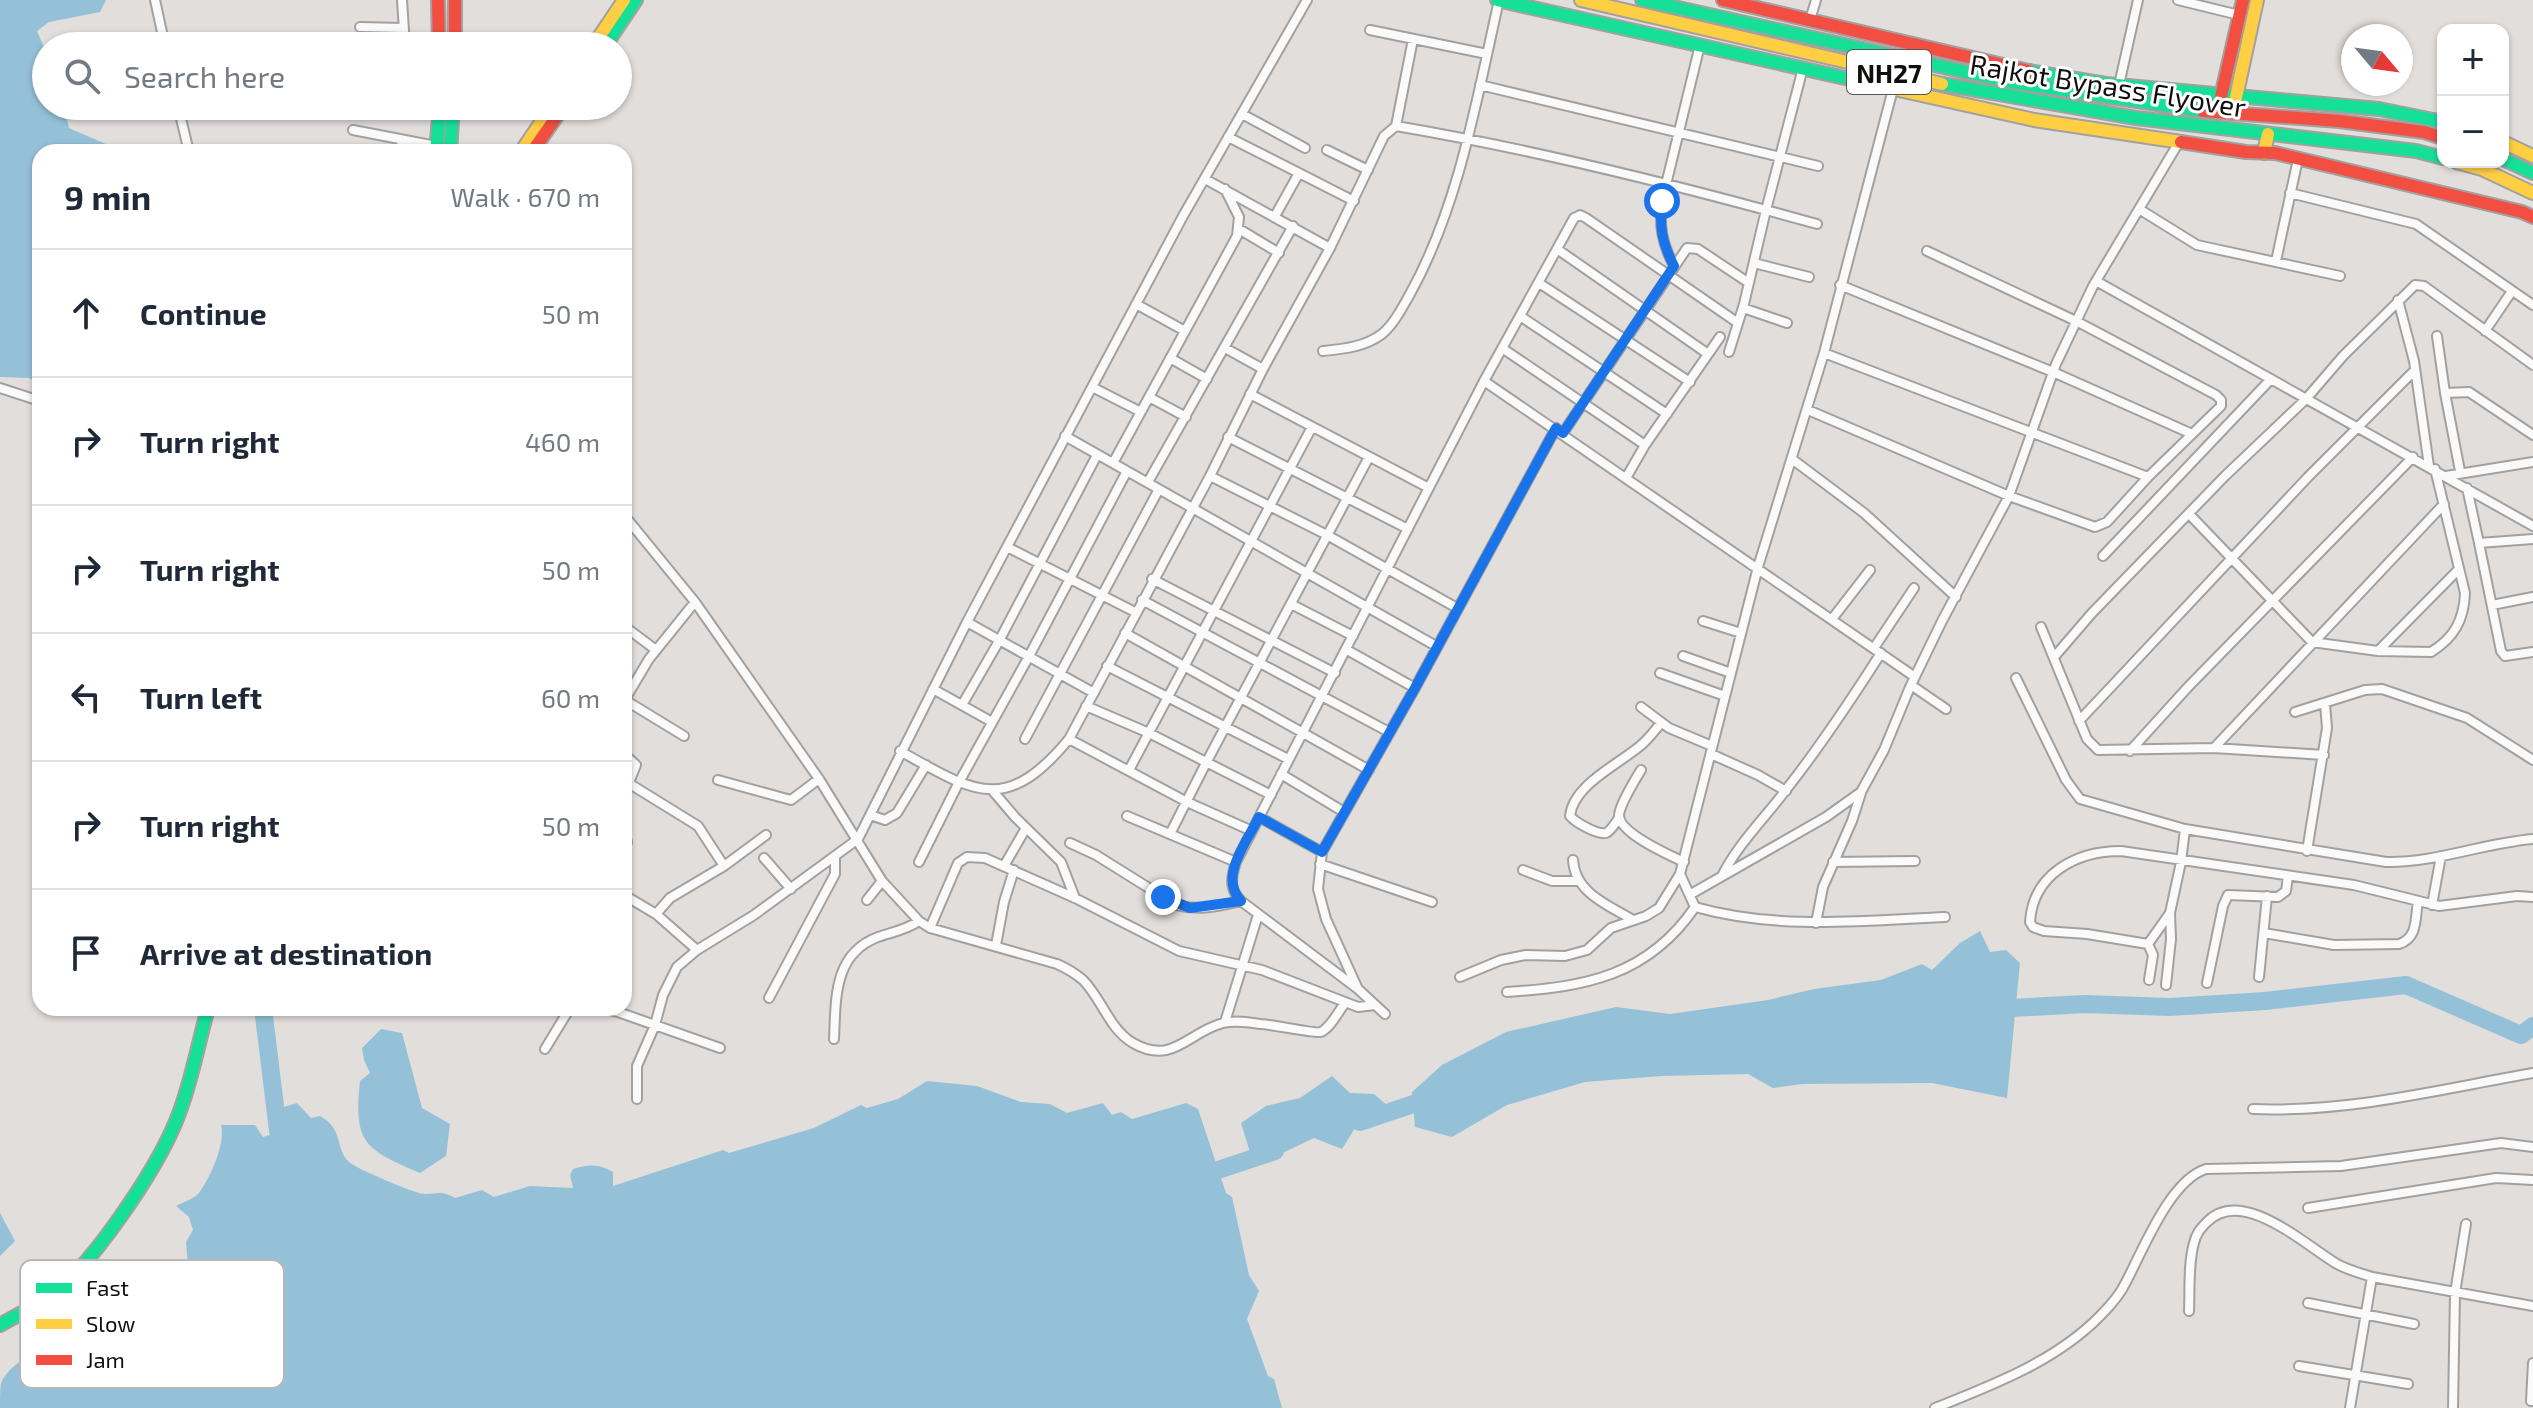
<!DOCTYPE html>
<html lang="en">
<head>
<meta charset="utf-8">
<style>
	:root { --surface:#fff; --page:#f2f2f3; --text:#1f2937; --muted:#747a83; --line:#e0e1e3 }
	body { margin:0; font-family:"Exo 2",sans-serif; background:var(--page); color:var(--text) }
	.controls { position:absolute; right:24px; top:24px; display:grid; overflow:hidden; border-radius:16px; box-shadow:0 2px 6px #0004 }
	.controls button { width:72px; height:72px; display:grid; place-items:center; padding:0; border:0; border-bottom:2px solid var(--line); background:var(--surface); color:var(--text); font:40px sans-serif }
	.compass { position:absolute; left:2341px; top:24px; width:72px; height:72px; border-radius:50%; background:var(--surface); box-shadow:0 2px 6px #0004; rotate:119deg }
	.stop { position:absolute; width:24px; height:24px; margin:-18px; border:6px solid #1a73e8; border-radius:50%; background:#fff }
	.stop.end { background:#1a73e8; border-color:#fff; box-shadow:0 2px 8px #0008 }
	.list { margin:0; padding:0; list-style:none }
	h2 { display:flex; justify-content:space-between; align-items:center; height:104px; margin:0; padding:0 32px; font-size:34px }
	h2 small { font-size:26px; font-weight:400; color:var(--muted) }
	.list li { display:grid; grid-template-columns:52px 1fr auto; gap:24px; align-items:center; box-sizing:border-box; height:128px; padding:0 32px; border-top:2px solid var(--line) }
	.list b { display:block; font-size:30px; white-space:nowrap }
	.list em { font-size:26px; font-style:normal; color:var(--muted) }
	.icon { flex:none; width:44px; height:44px; fill:none; stroke:currentColor; stroke-width:2; stroke-linecap:round; stroke-linejoin:round }
	.map { position:relative; flex:none; width:2533px; height:1408px; overflow:hidden }
	.search { position:absolute; background:var(--surface); box-shadow:0 2px 6px #0004; left:32px; top:32px; width:600px; height:88px; display:flex; align-items:center; gap:20px; box-sizing:border-box; padding:0 28px; border-radius:44px; color:var(--muted); font-size:30px }
	.panel { position:absolute; background:var(--surface); box-shadow:0 2px 6px #0004; left:32px; top:144px; width:600px; height:872px; border-radius:24px }
	.map>svg:first-child { display:block }
	.water { fill:#95c1d8 }
	.lines { fill:none; stroke-linecap:round; stroke-linejoin:round }
	.river { stroke:#95c1d8; stroke-width:18 }
	.street-casing { stroke:#a3a1a0; stroke-width:12 }
	.fast-casing { stroke:#a3a1a0; stroke-width:16 }
	.slow-casing { stroke:#a3a1a0; stroke-width:16 }
	.jam-casing { stroke:#a3a1a0; stroke-width:16 }
	.street { stroke:#fafafa; stroke-width:8 }
	.fast { stroke:#16e098; stroke-width:12 }
	.slow { stroke:#ffcf43; stroke-width:12 }
	.jam { stroke:#f24e42; stroke-width:12 }
	.route { stroke:#1a73e8; stroke-width:10 }
	.labels { text-anchor:middle; dominant-baseline:central; stroke-width:6; stroke-linejoin:round; paint-order:stroke }
	.shield { fill:#fff; stroke:#585756; stroke-width:2 }
	.shield-label { font-size:26px; font-weight:bold; fill:#110f0e }
	.street-label { font-size:28px; fill:#110f0e; stroke:#fff }
	.key { fill:#fff; stroke:#b8b7b7; stroke-width:2 }
	.key-label { font-size:22px; fill:#110f0e }
</style>
</head>
<body>
<div class="map">
<svg width="2533" height="1408" viewBox="0 0 2533 1408">
	<rect width="100%" height="100%" fill="#e1dedc"/>
	<!-- water -->
	<path class="water" d="M0,0H106L100,12L49,22L37,31L46,52V106H70L66,115L69,128L124,152H40V384L29,378L0,377Z
		M1980,931L1990,952L2006,950L2020,963L2007,1098L1932,1083L1802,1084L1773,1088L1748,1074L1662,1076L1585,1082L1507,1105L1452,1137L1415,1127L1412,1092L1442,1065L1506,1032L1616,1007L1670,1014L1768,1000L1814,989L1881,980L1922,964L1932,970L1960,943Z
		M381,1029L402,1033L422,1108L450,1124L446,1156L420,1173C366,1149 353,1145 360,1081L370,1073L364,1060L362,1048Z
		M1332,1076L1350,1093L1374,1094L1388,1106L1375,1126L1355,1128L1342,1149L1314,1138L1270,1159H1252L1241,1123L1266,1106L1300,1098Z
		M927,1081L977,1086L1021,1102L1050,1104L1067,1113L1103,1103L1112,1115L1121,1112L1132,1119L1186,1103L1198,1109L1226,1193L1232,1197L1249,1275L1259,1291L1247,1319L1268,1376L1274,1379L1282,1408H0C0,1400 0,1390 1,1383C13,1356 57,1343 82,1336L94,1312L112,1307L111,1283L129,1264L143,1279L138,1295L150,1301L163,1297L179,1269L188,1266L186,1242L193,1230L189,1217L176,1206C183,1202 194,1199 199,1193C210,1178 226,1143 221,1125H255L263,1137L276,1133L284,1107L297,1103L311,1118L320,1116C344,1129 335,1149 349,1162C357,1169 408,1190 419,1193C434,1197 437,1188 455,1198L482,1190L494,1197L530,1186L573,1188L570,1175L573,1169C589,1164 599,1164 613,1172V1186L723,1150L729,1153L814,1128L861,1105L867,1108L898,1099Z
		M0,1213L15,1241L0,1256Z"/>
	<g class="lines">
		<!-- river -->
		<path class="river" d="M263,1008L281,1155
			M1993,1009L2085,1004L2170,1007L2265,1001L2406,985L2521,1035L2533,1026
			M1360,1122L1434,1097
			M1197,1177L1275,1151"/>
		<!-- street casing -->
		<g class="street-casing">
			<path id="street" d="M155,0L165,46
				M402,0L405,46
				M2178,0L2239,15
				M1810,20L1816,0
				M360,27L403,28
				M1370,30L1487,54
				M1480,85L1818,166
				M2119,85L2138,0
				M178,106L189,152
				M1242,114L1305,148
				M1396,126L1413,39
				M353,130L436,146
				M1228,137L1354,201
				M1327,150L1368,170
				M400,152L402,140
				M1205,179L1330,248
				M2290,193L2416,224L2533,305
				M2139,209L2197,245L2340,276
				M1275,216L1299,173
				M1239,229L1279,253
				M1557,249L1708,354
				M2276,261L2298,159
				M1754,263L1809,277
				M1674,266C1662,243 1659,226 1662,201L1700,45
				M2096,281L2533,526
				M1539,283L1690,382
				M1840,285L2053,372L2192,434
				M2398,300L2414,361L2429,466
				M1136,304L1185,331
				M1743,308L1787,323
				M1520,316L1667,414
				M2485,331L2512,291
				M2437,336L2445,393L2460,471
				M1225,348L1263,369
				M1502,348L1645,445L1626,478
				M1323,351C1343,349 1365,347 1382,334C1394,324 1402,308 1410,294C1459,206 1477,98 1499,0
				M1729,352L1744,304L1766,210L1817,224
				M1824,353L2148,477
				M1170,358L1207,379
				M1484,381L1574,218L1580,215L1586,218L1738,323
				M1092,387L1141,412
				M0,388L40,401
				M2445,393L2469,392L2533,435
				M1250,394L1429,488
				M1149,397L1186,417
				M1808,410L2009,496L2095,527L2107,522L2148,477L2221,406V400L2216,395L2076,321L1927,251
				M1563,433L1687,248L1698,249L1749,283
				M1065,436L1436,646
				M1228,437L1408,529
				M1645,445L1720,337
				M1792,459L1864,513L1956,597
				M1113,463L1237,236L1239,217L1225,189
				M1210,476L1327,535L1457,608
				M2446,476L2533,462
				M1148,482L1293,226
				M2467,488L2479,543
				M624,515L695,602L819,779L882,881L919,921L930,928L1057,964C1066,968 1075,973 1083,980C1102,999 1109,1029 1133,1043C1173,1066 1188,1032 1223,1023C1235,1020 1248,1022 1260,1024C1270,1024 1316,1034 1321,1032C1331,1027 1338,1012 1345,1003
				M2190,515L2312,642L2378,651L2431,652C2454,638 2464,620 2465,593L2435,469
				M2533,539L2479,543L2501,651L2505,656L2533,652
				M1007,547L1135,612
				M2103,556L2271,379
				M1152,579L1335,673
				M1142,600L1389,732
				M1291,604L1353,636
				M2492,605L2533,597
				M1832,619L1870,570
				M1703,621L1741,633
				M967,622L1094,693
				M624,626L656,650
				M2041,627L2087,739L2098,750L2214,748L2324,755
				M1125,633L1369,770
				M1874,648L1914,588
				M1347,650L1415,688
				M2378,651L2459,569
				M1683,656L1731,673
				M2055,656L2092,613L2225,476L2306,399L2343,356L2415,285L2424,286L2533,365
				M1107,666L1288,759
				M1660,673L1725,696
				M2016,678L2066,780L2080,799L2185,829L2386,862C2436,863 2483,843 2533,839
				M1911,685L1946,709
				M933,689L992,722
				M625,700L684,736
				M624,701L649,659L695,602
				M962,705L999,641L1097,455
				M1086,706L1149,733L1271,795
				M1641,707L1669,728L1712,746
				M2295,712L2365,690L2382,689L2467,718L2533,760
				M2079,721L2308,477L2415,370
				M1025,739L1159,489
				M1069,739L1187,802L1252,831
				M2214,748L2444,504
				M900,751C975,793 1006,815 1069,739L1210,476L1263,369L1330,248L1384,136L1396,126C1520,147 1644,177 1766,210L1803,68
				M2130,751L2188,687L2413,457
				M624,754L636,765L624,795
				M1711,754L1758,775L1786,791
				M1129,770L1312,427
				M1641,770C1635,780 1620,804 1619,815C1619,833 1669,855 1684,862
				M1281,774L1344,812
				M718,780L791,800L819,779
				M630,784L698,826L724,866
				M992,790L1015,817L1061,862L1075,898
				M870,815L885,820L897,813L926,765
				M1127,816L1236,862
				M1259,817L1322,852
				M1619,818C1616,822 1611,831 1606,833C1597,835 1575,822 1570,816C1573,785 1619,764 1640,746C1649,739 1654,731 1661,723
				M624,833L627,842L624,853
				M1170,834L1206,763L1369,457
				M1070,843L1096,855L1176,905C1198,911 1219,906 1241,901
				M2307,851L2327,728L2325,704
				M764,858L791,889
				M1573,860C1575,893 1608,905 1633,920
				M919,862L958,784L1028,658L1127,471
				M1833,862L1915,861
				M1320,864L1432,902
				M1004,866L1026,828
				M1523,870L1552,881H1577
				M1722,876C1738,844 1764,819 1785,791C1820,747 1851,700 1881,653
				M1691,894L1826,817L1861,792L1884,750L1910,687L1942,621L2009,496L2056,364L2093,286L2179,142
				M624,895L656,914L697,950
				M867,900L882,881
				M2432,905L2441,856
				M1695,907L1680,874L1758,567L1824,353L1893,89
				M1695,907C1777,930 1860,921 1945,917
				M656,914L670,898L724,866L766,835
				M1816,923L1823,887L1852,821L1861,793
				M930,928L958,863L967,857L985,858L1075,898L1179,951L1262,970L1358,1007L1375,1005
				M2264,933L2334,945L2399,944C2418,938 2415,919 2418,901
				M2148,944L2087,934L2044,931L2033,927L2030,922C2033,874 2076,851 2121,851L2354,885L2439,906L2517,896L2533,897
				M996,945L1004,902L1014,870
				M1460,977L1501,960L1526,955L1565,956L1587,950L1611,928L1646,916L1659,908L1680,874
				M2259,977L2267,896
				M2149,980L2153,955L2148,944L2170,913
				M2207,983L2223,906L2228,895L2278,897L2286,891L2288,876
				M2166,985L2171,939L2170,913L2181,862L2185,829
				M1357,987L1326,919L1318,889L1322,852L1415,688L1556,428
				M1507,992C1585,987 1648,976 1695,907
				M769,998L835,874V857
				M600,1008L618,1012L720,1048
				M1385,1014L1358,989L1241,901C1229,889 1231,878 1236,862L1484,381L1915,677
				M1225,1022L1258,915
				M834,1039C836,999 833,954 878,937C892,932 906,930 919,921
				M545,1049L570,1008
				M637,1099V1066L655,1025L663,995L677,967L697,950L754,915L858,839L967,622L1183,216L1307,0
				M2253,1109C2348,1113 2441,1089 2533,1073
				M2308,1208L2496,1178L2533,1180
				M2308,1303L2414,1324
				M2189,1311C2190,1289 2188,1264 2194,1243C2196,1234 2200,1229 2207,1222C2242,1186 2305,1245 2337,1264C2348,1270 2360,1273 2372,1277L2533,1306
				M2299,1366L2408,1384
				M2531,1401L2533,1363
				M1935,1408C1993,1385 2056,1361 2100,1316C2110,1306 2120,1295 2126,1282C2143,1250 2170,1180 2206,1169L2341,1166L2501,1143L2533,1147
				M2350,1408L2372,1277
				M2453,1408L2455,1293L2466,1224"/>
		</g>
		<!-- fast casing -->
		<g class="fast-casing">
			<path id="fast" d="M1497,0L1854,80
				M1642,0L2011,82L2203,111
				M605,46L636,0
				M2029,71L2106,84L2236,96
				M1942,84L2136,118L2416,151L2443,158
				M2236,96L2379,109L2443,122
				M436,152L440,106
				M450,152L453,106
				M2503,159L2533,173
				M0,1325C17,1315 37,1306 53,1294C94,1262 153,1174 174,1126C189,1092 198,1045 208,1008"/>
		</g>
		<!-- slow casing -->
		<g class="slow-casing">
			<path id="slow" d="M1581,0L1942,84
				M593,46L624,0
				M1854,80L2034,120L2181,142
				M2235,102L2257,0
				M2503,142L2533,156
				M521,152L552,106
				M2264,153L2268,134
				M2456,162L2482,169L2533,193"/>
		</g>
		<!-- jam casing -->
		<g class="jam-casing">
			<path id="jam" d="M438,0L439,46
				M455,0V46
				M1723,0L2029,71
				M2220,101L2243,0
				M2203,111L2339,121L2424,132L2443,138
				M2181,142L2246,152L2275,153L2522,212L2533,217
				M532,152L564,106"/>
		</g>
		<!-- street -->
		<use href="#street" class="street"/>
		<!-- fast -->
		<use href="#fast" class="fast"/>
		<!-- slow -->
		<use href="#slow" class="slow"/>
		<!-- jam -->
		<use href="#jam" class="jam"/>
	</g>
	<g class="lines">
		<!-- route -->
		<path class="route" d="M1163,897L1190,908L1241,901C1218,877 1247,842 1259,817L1322,852L1415,688L1556,428L1563,433L1674,266C1662,243 1659,226 1662,201"/>
	</g>
	<g class="labels">
		<!-- shield labels -->
		<rect class="shield" x="1847" y="50" width="84" height="44" rx="6"/>
		<g class="shield-label">
			<text x="1889" y="72">NH27</text>
		</g>
		<!-- street labels -->
		<g class="street-label">
			<text transform="translate(2108 85) rotate(9)">Rajkot Bypass Flyover</text>
		</g>
	</g>
	<!-- legend -->
	<rect x="20" y="1260" width="264" height="128" rx="12" class="key"/>
	<rect x="36" y="1283" width="36" height="10" fill="#16e098"/>
	<rect x="36" y="1319" width="36" height="10" fill="#ffcf43"/>
	<rect x="36" y="1355" width="36" height="10" fill="#f24e42"/>
	<g class="key-label">
		<text x="86" y="1296">Fast</text>
		<text x="86" y="1332">Slow</text>
		<text x="86" y="1368">Jam</text>
	</g>
</svg>
<div class="controls">
<button>+</button>
<button>−</button>
</div>
<svg class="compass" viewBox="-18 -18 36 36"><path d="M0-13l5 13h-10z" fill="#e53935"/><path d="M0 13l5-13h-10z" fill="#747a83"/></svg>
<div class="stop" style="left:1662px;top:201px"></div>
<div class="stop end" style="left:1163px;top:897px"></div>
<div class="search"><svg class="icon" aria-label="search" viewBox="0 0 24 24"><circle cx="10" cy="10" r="6"/><path d="M15 15l6 6"/></svg>Search here</div>
<section class="panel">
<h2>9 min<small>Walk · 670 m</small></h2>
<ul class="list">
<li><svg class="icon" aria-label="ahead" viewBox="0 0 24 24"><path d="M12 20V5M6 11l6-6 6 6"/></svg><div><b>Continue</b></div><em>50 m</em></li>
<li><svg class="icon" aria-label="right" viewBox="0 0 24 24"><path d="M7 20v-9h11M14 6l5 5-5 5"/></svg><div><b>Turn right</b></div><em>460 m</em></li>
<li><svg class="icon" aria-label="right" viewBox="0 0 24 24"><path d="M7 20v-9h11M14 6l5 5-5 5"/></svg><div><b>Turn right</b></div><em>50 m</em></li>
<li><svg class="icon" aria-label="left" viewBox="0 0 24 24"><path d="M17 20v-9H6M10 6l-5 5 5 5"/></svg><div><b>Turn left</b></div><em>60 m</em></li>
<li><svg class="icon" aria-label="right" viewBox="0 0 24 24"><path d="M7 20v-9h11M14 6l5 5-5 5"/></svg><div><b>Turn right</b></div><em>50 m</em></li>
<li><svg class="icon" aria-label="arrive" viewBox="0 0 24 24"><path d="M6 21V4h12l-3 4 3 4H6"/></svg><div><b>Arrive at destination</b></div></li>
</ul>
</section>
</div>
</body>
</html>
